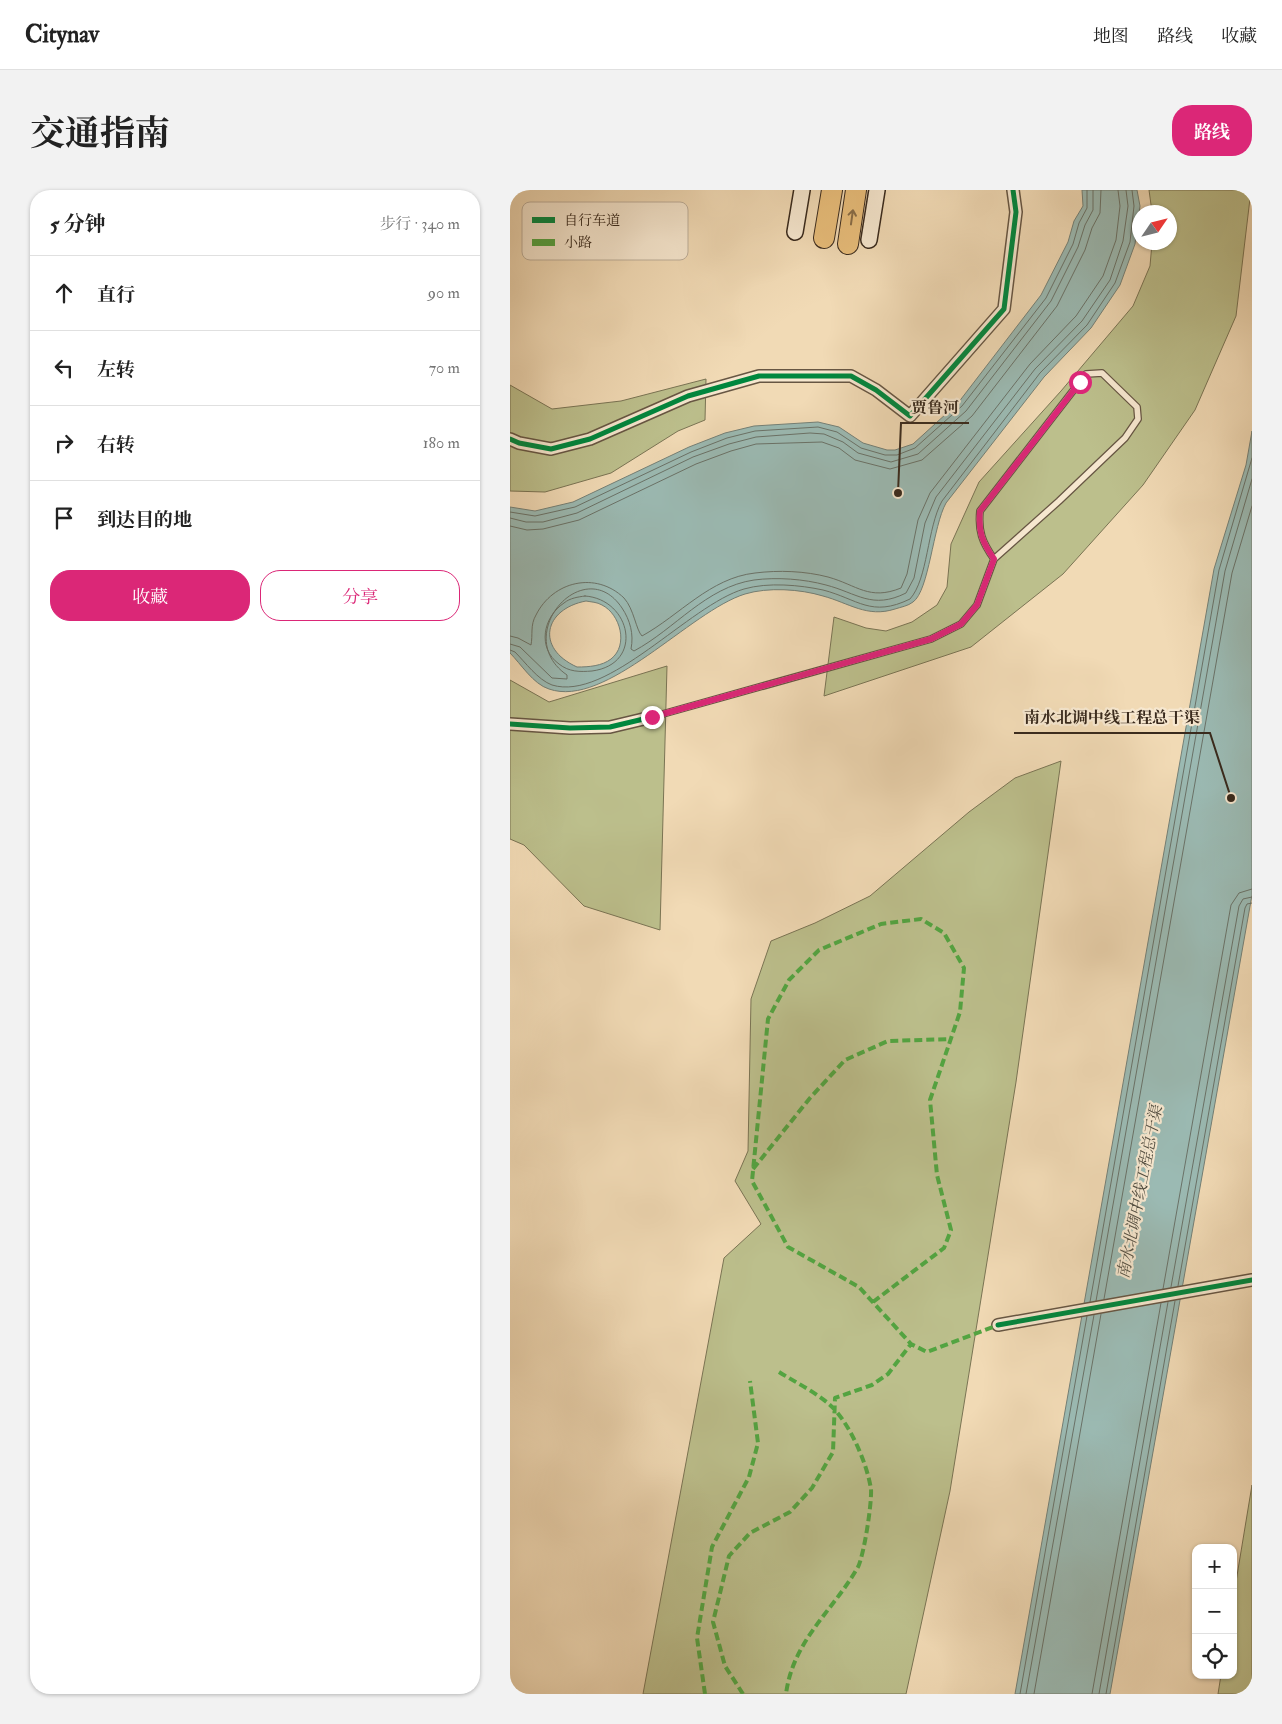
<!DOCTYPE html>
<html lang="zh">
<head>
<meta charset="utf-8">
<style>
	:root { --surface:#fff; --page:#f2f2f2; --text:#222; --muted:#767676; --line:#e0e0e0; --accent:#db2777 }
	body { margin:0; font-family:"IM FELL Double Pica","Noto Serif SC",serif; background:var(--page); color:var(--text) }
	.controls { position:absolute; right:15px; bottom:15px; display:grid; overflow:hidden; border-radius:10px; box-shadow:0 1px 4px #0004 }
	.controls button { width:45px; height:45px; display:grid; place-items:center; padding:0; border:0; border-bottom:1px solid var(--line); background:var(--surface); color:var(--text); font:25px sans-serif }
	.compass { position:absolute; left:622px; top:15px; width:45px; height:45px; border-radius:50%; background:var(--surface); box-shadow:0 1px 4px #0004; rotate:55deg }
	.stop { position:absolute; width:15px; height:15px; margin:-11px; border:4px solid #db2777; border-radius:50%; background:#fff }
	.stop.end { background:#db2777; border-color:#fff; box-shadow:0 1px 5px #0008 }
	.list { margin:0; padding:0; list-style:none }
	h2 { display:flex; justify-content:space-between; align-items:center; height:65px; margin:0; padding:0 20px; font-size:21px }
	h2 small { font-size:16px; font-weight:400; color:var(--muted) }
	.list li { display:grid; grid-template-columns:32px 1fr auto; gap:15px; align-items:center; box-sizing:border-box; height:75px; padding:0 20px; border-top:1px solid var(--line) }
	.list b { display:block; font-size:19px; white-space:nowrap }
	.list em { font-size:16px; font-style:normal; color:var(--muted) }
	.actions { display:flex; gap:10px; padding:15px 20px }
	.actions a { flex:1; padding:11px 0; border:1px solid var(--accent); border-radius:20px; text-align:center; font-size:18px; color:var(--accent) }
	.actions .main { background:var(--accent); color:#fff }
	.icon { flex:none; width:28px; height:28px; fill:none; stroke:currentColor; stroke-width:2; stroke-linecap:round; stroke-linejoin:round }
	.map { position:relative; flex:none; width:742px; height:1504px; overflow:hidden; border-radius:20px }
	header { display:flex; align-items:center; gap:30px; box-sizing:border-box; height:70px; padding:0 25px; background:var(--surface); border-bottom:1px solid var(--line) }
	header strong { font-size:24px }
	nav { display:flex; gap:28px; margin-inline-start:auto; font-size:18px }
	.intro { display:flex; align-items:center; justify-content:space-between; box-sizing:border-box; height:120px; padding:0 30px }
	h1 { margin:0; font-size:35px }
	.button { padding:12px 22px; border-radius:20px; background:var(--accent); color:#fff; font-size:18px; font-weight:700 }
	main { display:flex; gap:30px; padding:0 30px }
	aside { flex:1; background:var(--surface); border-radius:20px; box-shadow:0 1px 4px #0004 }
	.map>svg:first-child { display:block }
	.green { fill:#bcbf8c; stroke:#7a7454 }
	.water { fill:#9bbab3; stroke:#748077; fill-rule:evenodd }
	.lines { fill:none; stroke-linecap:round; stroke-linejoin:round }
	.shore { stroke:#6a7268; stroke-width:1 }
	.lane-casing { stroke:#675643; stroke-width:8 }
	.street-casing { stroke:#675643; stroke-width:14 }
	.secondary-casing { stroke:#392a1d; stroke-width:18 }
	.highway-casing { stroke:#392a1d; stroke-width:22 }
	.lane { stroke:#f6e7cf; stroke-width:5.5 }
	.street { stroke:#f6e7cf; stroke-width:11 }
	.secondary { stroke:#f6e7cf; stroke-width:15 }
	.highway { stroke:#e8bd7a; stroke-width:20 }
	.quiet { stroke:#53a441; stroke-width:4; stroke-dasharray:8 4; stroke-linecap:butt }
	.cycleway-casing { stroke:#f6e7cf; stroke-width:8 }
	.cycleway { stroke:#00873e; stroke-width:5 }
	.oneway { stroke:#886c47 }
	.route { stroke:#db2777; stroke-width:6 }
	.labels { text-anchor:middle; dominant-baseline:central; stroke-width:4.5; stroke-linejoin:round; paint-order:stroke }
	.water-label { font-size:16px; font-style:italic; fill:#524e42; stroke:#f6e7cf }
	.key { fill:#f6e7cf; stroke:#bdae9a; stroke-width:1 }
	.key-label { font-size:14px; fill:#392a1d }
	.leader { fill:none; stroke:#392a1d; stroke-width:2 }
	.callout-dot { fill:#392a1d; stroke:#f6e7cf; stroke-width:2 }
	.callout-label { font-size:16px; text-anchor:middle; font-weight:bold; fill:#392a1d; stroke:#f6e7cf; stroke-width:4.5; stroke-linejoin:round; paint-order:stroke }
</style>
</head>
<body>
<header>
<strong>Citynav</strong>
<nav><a>地图</a><a>路线</a><a>收藏</a></nav>
</header>
<div class="intro"><h1>交通指南</h1><a class="button">路线</a></div>
<main>
<aside>
<h2>5 分钟<small>步行 · 340 m</small></h2>
<ul class="list">
<li><svg class="icon" aria-label="ahead" viewBox="0 0 24 24"><path d="M12 20V5M6 11l6-6 6 6"/></svg><div><b>直行</b></div><em>90 m</em></li>
<li><svg class="icon" aria-label="left" viewBox="0 0 24 24"><path d="M17 20v-9H6M10 6l-5 5 5 5"/></svg><div><b>左转</b></div><em>70 m</em></li>
<li><svg class="icon" aria-label="right" viewBox="0 0 24 24"><path d="M7 20v-9h11M14 6l5 5-5 5"/></svg><div><b>右转</b></div><em>180 m</em></li>
<li><svg class="icon" aria-label="arrive" viewBox="0 0 24 24"><path d="M6 21V4h12l-3 4 3 4H6"/></svg><div><b>到达目的地</b></div></li>
</ul>
<div class="actions"><a class="main">收藏</a><a>分享</a></div>
</aside>
<div class="map">
<svg width="742" height="1504" viewBox="0 0 742 1504">
	<rect width="100%" height="100%" fill="#f1dab5"/>
	<filter id="stains"><feTurbulence type="fractalNoise" baseFrequency=".004" numOctaves="4"/><feColorMatrix values="0 0 0 0 .2 0 0 0 0 .09 0 0 0 0 .02 0 0 0 .5 -.17"/></filter>
	<radialGradient id="worn" r=".72"><stop offset=".6" stop-color="#630" stop-opacity="0"/><stop offset="1" stop-color="#630" stop-opacity=".3"/></radialGradient>
	<!-- green -->
	<path class="green" d="M639,0H741L726,126L685,220L633,295L553,384L461,457L314,506L324,427L356,438L376,441L402,432L427,415L437,397L441,354L469,292L551,201L623,116L640,76L642,53L659,52V22H642Z
		M196,189L195,230L168,241L101,283L35,302L0,301V195L42,219L111,211Z
		M157,476L150,740L74,716L14,655L0,649V490L39,512Z
		M551,571L506,892L440,1301L396,1504H133L214,1068L251,1034L225,991L238,961L241,809L261,751L305,733L360,706L459,622L505,588Z
		M742,1295V1504H708L711,1485H723V1410Z"/>
	<!-- water -->
	<path class="water" d="M572,0H627L630,16L625,54L610,95L581,138L534,187L436,313C423,336 419,401 403,412C398,416 391,417 385,419C357,428 339,413 313,406C290,399 258,397 235,404C180,421 96,519 39,499C23,494 11,474 0,463V317L25,321L63,312L179,257L215,243L244,236L308,232L329,237L353,253L377,260H385L403,254L448,213L531,105L558,52L564,31L573,16ZM76,411C81,412 87,412 92,415C110,424 119,455 101,469C92,476 79,477 67,477C25,458 34,419 76,411Z
		M742,241V705L600,1504H505L704,379L736,275Z"/>
	<g class="lines">
		<!-- shore -->
		<path class="shore" d="M0,322L25,326L65,317L181,262L217,248L245,241L308,237L327,242L351,258L375,265H387L405,258L452,216L536,108L563,54L569,33L577,18V0
			M0,328L16,332H33L67,323L183,267L219,254L246,247L300,243L314,244L333,252L348,263L381,272L408,264L456,221L541,111L568,57L575,35L583,20V0
			M0,336L17,340L33,339L69,330L186,274L221,261L246,254L312,252L329,258L345,270L380,279L412,270L462,226L547,116L575,60L582,38L590,23L591,0
			M75,406C121,409 135,474 82,481C70,482 59,482 49,474C27,458 33,427 54,413C60,408 68,407 75,406Z
			M0,446L8,448L21,455C23,445 20,435 26,425C43,391 86,381 114,408C124,419 126,440 132,446C170,425 200,388 245,383C269,380 295,381 318,387C347,395 359,411 391,398L397,384L408,330L420,303L520,174L566,126L593,86L606,50L610,16L608,0
			M0,454L10,457L42,488L57,489V485C0,446 74,361 112,418C120,430 124,444 121,459L124,461C165,439 196,397 244,390C267,387 294,389 316,395C347,403 362,420 396,403L404,388L415,333L426,307L525,179L572,131L600,90L613,51L618,16L616,0
			M0,460L5,462C15,472 28,490 42,495C98,512 179,415 234,399C258,392 290,395 313,400C348,409 361,428 400,409C418,389 417,338 432,311L530,183L577,135L605,93L620,52L624,16L622,0
			M668,1096L735,718L737,714L742,713
			M661,1097L729,716L733,709L742,707
			M653,1099L721,715L729,703L742,699
			M594,1109L722,383L742,316
			M586,1111L715,381L742,289
			M580,1112L709,380L742,268
			M510,1504L577,1126
			M516,1504L584,1125
			M524,1504L591,1124
			M582,1504L651,1113
			M589,1504L658,1112
			M596,1504L665,1111"/>
		<!-- lane casing -->
		<g class="lane-casing">
			<path id="lane" d="M142,527L421,449L451,434L467,415L484,369L549,311L615,248L628,229L627,217L592,183L576,184L470,321C468,341 472,352 484,369"/>
		</g>
		<!-- street casing -->
		<g class="street-casing">
			<path id="street" d="M0,249L9,253L41,259L80,249L178,206L249,186H341L366,200L400,226L494,119L506,22L503,0
				M0,534L60,538L100,537L142,527
				M488,1135L742,1090"/>
		</g>
		<!-- secondary casing -->
		<g class="secondary-casing">
			<path id="secondary" d="M285,42L292,0
				M359,50L367,0"/>
		</g>
		<!-- highway casing -->
		<g class="highway-casing">
			<path id="highway" d="M314,48L322,0
				M338,54L346,0"/>
		</g>
		<!-- lane -->
		<use href="#lane" class="lane"/>
		<!-- street -->
		<use href="#street" class="street"/>
		<!-- secondary -->
		<use href="#secondary" class="secondary"/>
		<!-- highway -->
		<use href="#highway" class="highway"/>
		<!-- quiet -->
		<path class="quiet" d="M243,979L300,908L335,870L378,851L441,849
			M363,1112L434,1058L441,1040L427,985L420,910L450,822L454,778L434,743L411,729L371,734L309,760L279,790L258,829L242,991L278,1057L349,1097L401,1154L417,1162L488,1135
			M269,1182C285,1192 313,1206 325,1220C342,1239 357,1274 361,1299C362,1313 354,1365 348,1377C323,1421 283,1450 276,1504
			M195,1504L187,1448L202,1357L239,1287L248,1253L240,1191
			M233,1504L215,1476L203,1432L219,1366L240,1343L280,1322L302,1298L323,1262L325,1208L362,1195L378,1184L401,1154"/>
		<!-- cycleway casing -->
		<g class="cycleway-casing">
			<path id="cycleway" d="M0,249L9,253L41,259L80,249L178,206L249,186H341L366,200L400,226L494,119L506,22L503,0
				M0,534L60,538L100,537L142,527
				M488,1135L742,1090"/>
		</g>
		<!-- cycleway -->
		<use href="#cycleway" class="cycleway"/>
	</g>
	<!-- one-way arrows -->
	<defs><path id="oneway-shaft" d="M-6 0H5M1.5-3L5.5 0L1.5 3" fill="none" stroke-width="1.6" stroke-linecap="round" stroke-linejoin="round" transform="scale(1.25)"/></defs>
	<use class="oneway" href="#oneway-shaft" transform="translate(342 27) rotate(-82)"/>
	<g class="lines">
		<!-- route -->
		<path class="route" d="M142,527L421,449L451,434L467,415L484,369C472,352 468,341 470,321L570,192"/>
	</g>
	<g class="labels">
		<!-- water labels -->
		<g class="water-label">
			<text transform="translate(630 1002) rotate(-79)">南水北调中线工程总干渠</text>
		</g>
	</g>
	<!-- legend -->
	<rect x="12" y="12" width="166" height="58" rx="8" class="key"/>
	<rect x="22" y="27" width="23" height="6" fill="#00873e"/>
	<rect x="22" y="49" width="23" height="7" fill="#53a441"/>
	<g class="key-label">
		<text x="54" y="35">自行车道</text>
		<text x="54" y="57">小路</text>
	</g>
	<!-- callouts -->
	<path class="leader" d="M388 303L391 233H459M721 608L700 543H504"/>
	<g class="callout-dot">
		<circle cx="388" cy="303" r="5"/>
		<circle cx="721" cy="608" r="5"/>
	</g>
	<g class="callout-label">
		<text x="425" y="223">贾鲁河</text>
		<text x="602" y="533">南水北调中线工程总干渠</text>
	</g>
	<rect width="100%" height="100%" filter="url(#stains)"/>
	<rect width="100%" height="100%" fill="url(#worn)"/>
</svg>
<div class="controls">
<button>+</button>
<button>−</button>
<button><svg class="icon" aria-label="locate" viewBox="0 0 24 24"><circle cx="12" cy="12" r="6"/><path d="M12 2v4M12 18v4M2 12h4M18 12h4"/></svg></button>
</div>
<svg class="compass" viewBox="-18 -18 36 36"><path d="M0-13l5 13h-10z" fill="#e53935"/><path d="M0 13l5-13h-10z" fill="#767676"/></svg>
<div class="stop" style="left:570px;top:192px"></div>
<div class="stop end" style="left:142px;top:527px"></div>
</div>
</main>
</body>
</html>
